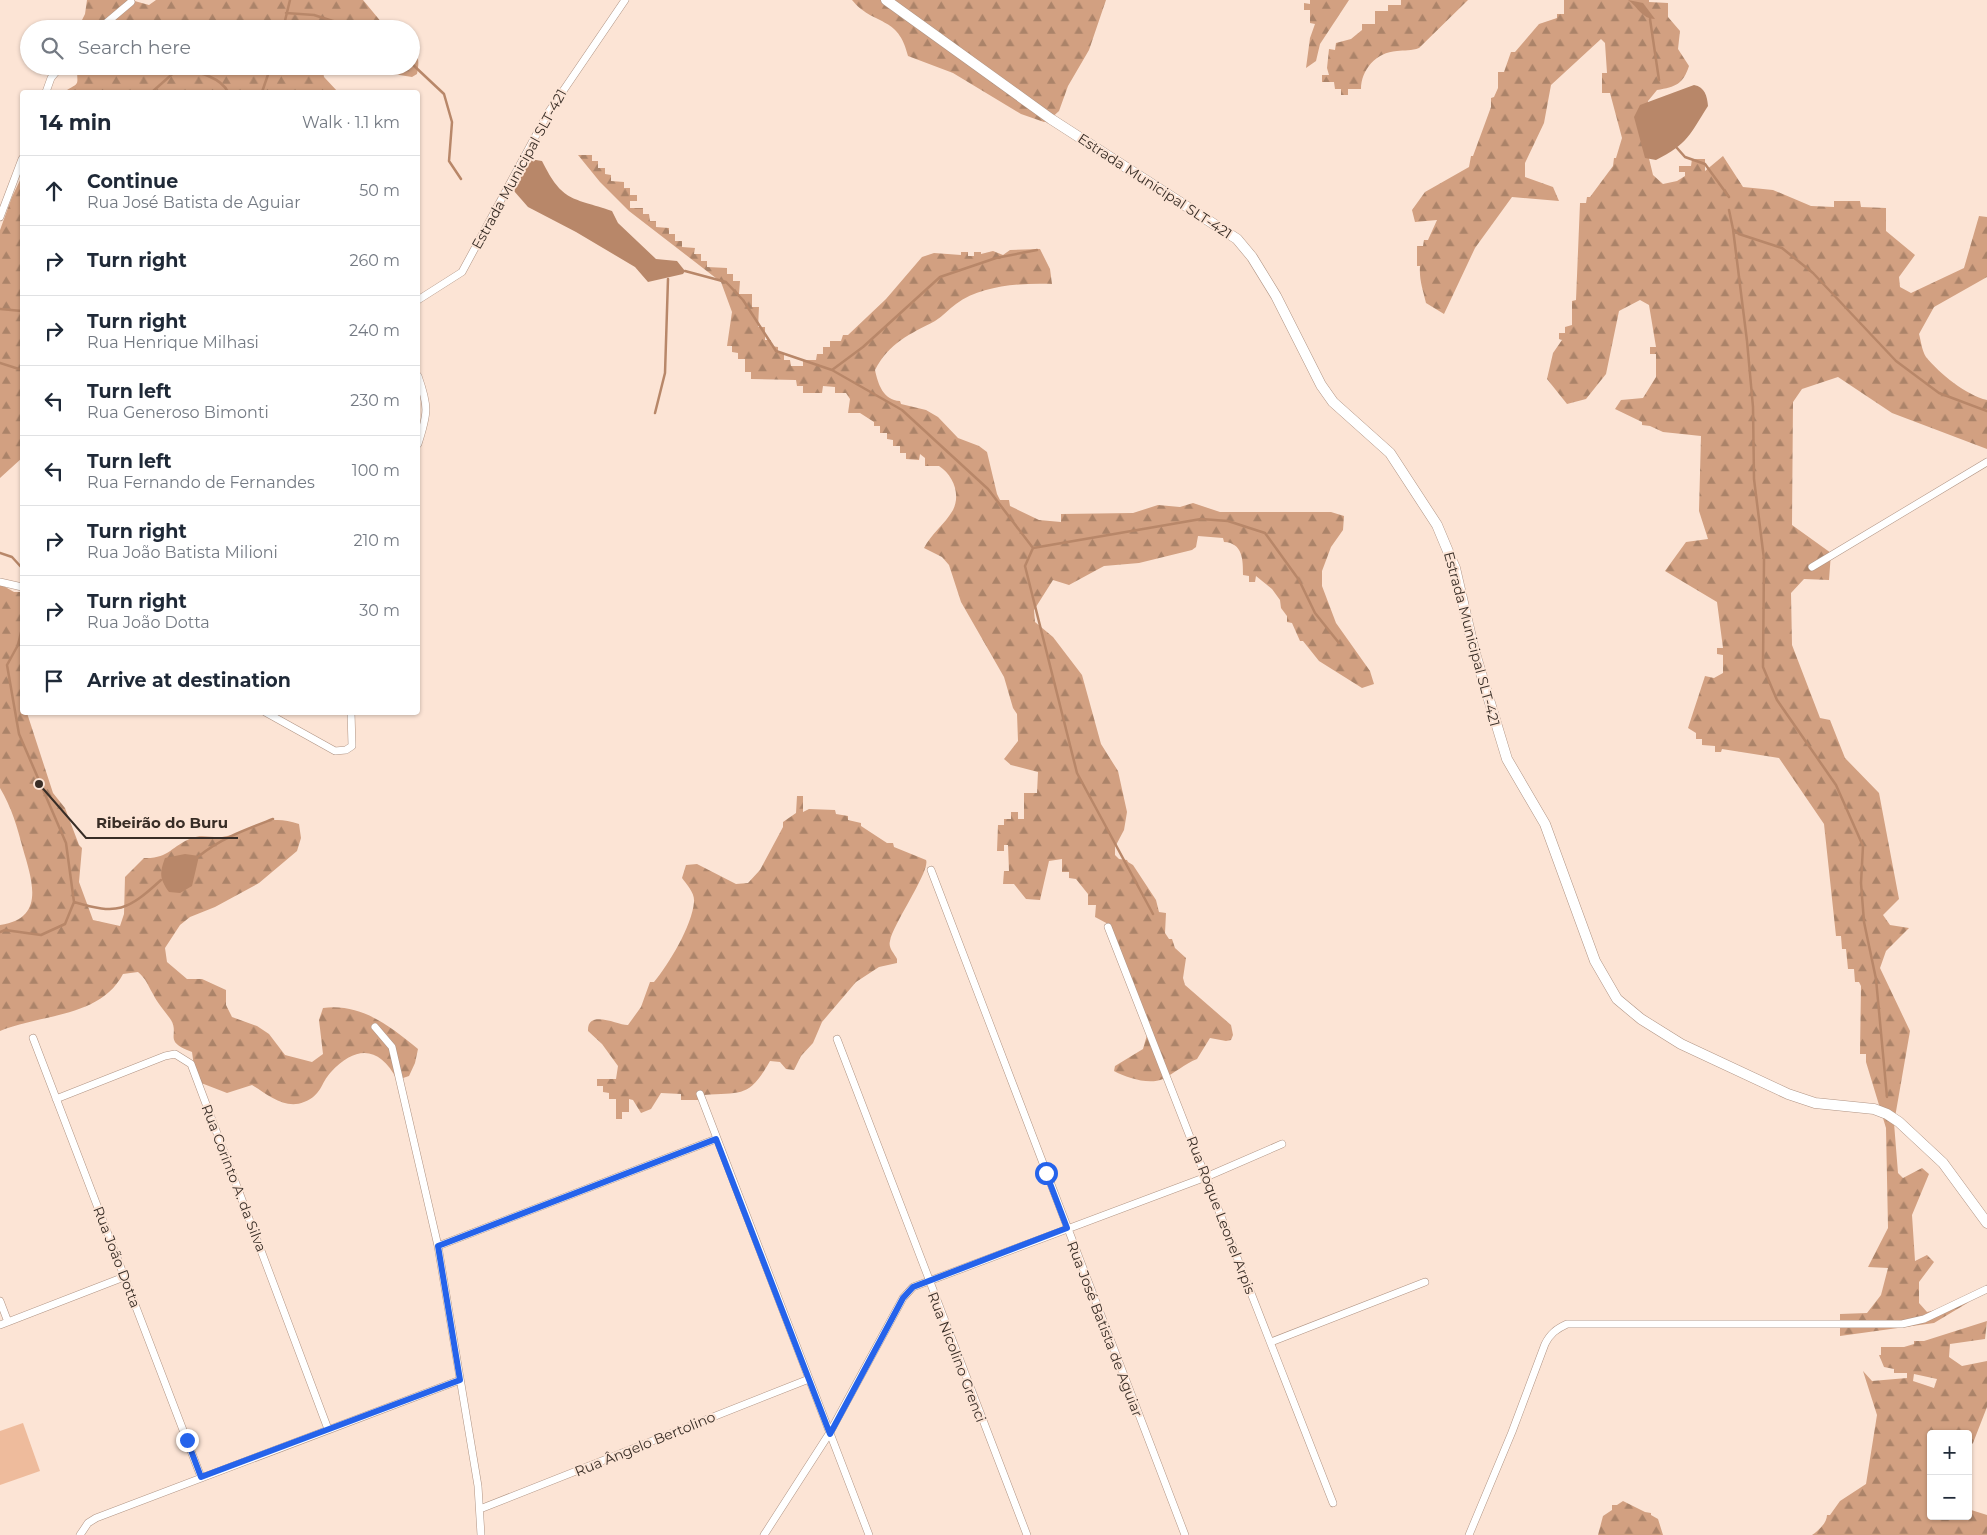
<!DOCTYPE html>
<html lang="en">
<head>
<meta charset="utf-8">
<style>
	:root { --surface:#fff; --page:#f6f6f7; --text:#1f2937; --muted:#747a83; --line:#e0e1e3 }
	body { margin:0; font-family:Montserrat,sans-serif; background:var(--page); color:var(--text) }
	.controls { position:absolute; right:15px; bottom:15px; display:grid; overflow:hidden; border-radius:5px; box-shadow:0 1px 4px #0004 }
	.controls button { width:45px; height:45px; display:grid; place-items:center; padding:0; border:0; border-bottom:1px solid var(--line); background:var(--surface); color:var(--text); font:25px sans-serif }
	.stop { position:absolute; width:15px; height:15px; margin:-11px; border:4px solid #2563eb; border-radius:50%; background:#fff }
	.stop.end { background:#2563eb; border-color:#fff; box-shadow:0 1px 5px #0008 }
	.list { margin:0; padding:0; list-style:none }
	h2 { display:flex; justify-content:space-between; align-items:center; height:65px; margin:0; padding:0 20px; font-size:21px }
	h2 small { font-size:16px; font-weight:400; color:var(--muted) }
	.list li { display:grid; grid-template-columns:32px 1fr auto; gap:15px; align-items:center; box-sizing:border-box; height:70px; padding:0 20px; border-top:1px solid var(--line) }
	.list b { display:block; font-size:19px; white-space:nowrap }
	.list p { margin:0; font-size:16px; white-space:nowrap; color:var(--muted) }
	.list em { font-size:16px; font-style:normal; color:var(--muted) }
	.icon { flex:none; width:28px; height:28px; fill:none; stroke:currentColor; stroke-width:2; stroke-linecap:round; stroke-linejoin:round }
	.map { position:relative; flex:none; width:1987px; height:1535px; overflow:hidden }
	.search { position:absolute; background:var(--surface); box-shadow:0 1px 4px #0004; left:20px; top:20px; width:400px; height:55px; display:flex; align-items:center; gap:12px; box-sizing:border-box; padding:0 18px; border-radius:28px; color:var(--muted); font-size:19px }
	.panel { position:absolute; background:var(--surface); box-shadow:0 1px 4px #0004; left:20px; top:90px; width:400px; height:625px; border-radius:5px }
	.map>svg:first-child { display:block }
	.green { fill:#eebb9c }
	.forest { fill:url(#forest-firs); fill-rule:evenodd }
	.water { fill:#b88769 }
	.lines { fill:none; stroke-linecap:round; stroke-linejoin:round }
	.stream { stroke:#b88769; stroke-width:2.5 }
	.street-casing { stroke:#b09484; stroke-width:8 }
	.secondary-casing { stroke:#b09484; stroke-width:11 }
	.street { stroke:#fff; stroke-width:7 }
	.secondary { stroke:#fff; stroke-width:10 }
	.route { stroke:#2563eb; stroke-width:6 }
	.labels { text-anchor:middle; dominant-baseline:central; stroke-width:4; stroke-linejoin:round; paint-order:stroke }
	.street-label { font-size:14px; fill:#382d26; stroke:#fce4d5 }
	.leader { fill:none; stroke:#382d26; stroke-width:2 }
	.callout-dot { fill:#382d26; stroke:#fce4d5; stroke-width:2 }
	.callout-label { font-size:15px; text-anchor:middle; font-weight:bold; fill:#382d26; stroke:#fce4d5; stroke-width:4; stroke-linejoin:round; paint-order:stroke }
</style>
</head>
<body>
<div class="map">
<svg width="1987" height="1535" viewBox="0 0 1987 1535">
	<defs>
		<pattern id="forest-firs" width="22" height="20" patternUnits="userSpaceOnUse" patternTransform="scale(1.25)"><rect width="22" height="20" fill="#d2a081"/><path d="M5 1l3.5 6h-7zM16 11l3.5 6h-7z" fill="#ab8369"/></pattern>
	</defs>
	<rect width="100%" height="100%" fill="#fce4d5"/>
	<!-- green -->
	<path class="green" d="M23,1423L40,1471L0,1485V1431Z"/>
	<!-- forest -->
	<path class="forest" d="M87,0H131L149,5L156,0H363L387,29H82L80,24L85,14Z
		M852,0H1106L1089,50L1068,86L1059,111L1048,121L1044,122L1021,114L953,73L908,56C899,15 873,26 852,0Z
		M1310,0H1349L1320,44L1316,61L1306,68L1310,38L1315,24L1310,23V10H1304V3L1310,4Z
		M1401,0H1468L1419,48C1412,51 1404,50 1397,51C1376,52 1361,70 1361,89H1348V95H1341V89H1335L1334,82H1322V75H1329L1327,68L1329,49L1335,50L1336,43L1351,39L1362,30V24H1375V11H1388V5H1401Z
		M1564,0H1649V2L1668,3V17L1680,31L1678,49L1689,66C1683,84 1676,87 1657,90L1648,101L1645,142L1653,175L1663,184L1677,181L1685,176V172H1679V166H1691L1692,159H1705V171L1723,156L1743,187L1773,190L1811,206L1834,207V201H1860L1861,207L1886,208V231L1915,255L1899,277L1900,287L1911,293L1964,268L1979,216L1987,217V277L1934,307L1919,334C1921,341 1922,351 1926,357C1940,374 1966,395 1987,400V449L1892,413L1838,377L1802,389L1793,402L1792,525L1831,553L1829,580L1804,579L1791,593L1792,645L1820,718L1830,720L1845,758L1879,793L1899,899L1883,915L1890,925L1909,928L1886,951L1880,968L1910,1031L1894,1123L1898,1173L1903,1178L1922,1168L1929,1174L1912,1215L1915,1261L1927,1255L1934,1262L1919,1282V1303L1927,1312L1969,1302L1934,1323L1840,1336V1314L1867,1313L1881,1295L1888,1268L1868,1267L1888,1228L1886,1128L1866,1062V1054H1860L1861,986L1859,982H1855L1854,969H1848L1846,949H1842L1841,936H1836L1824,824L1779,758L1722,749L1721,752H1715V746L1702,745V739H1696V733L1688,728L1705,676L1714,678L1723,673V655L1717,654V648H1723L1717,602L1665,571L1686,542L1708,539L1699,511L1701,436L1663,432L1650,426L1642,425V422L1615,409L1621,400L1643,398L1656,377V354H1650V347H1656L1649,305L1640,300L1619,311L1606,374L1586,399L1567,404L1547,379L1553,353L1562,340L1559,339V333H1565V327L1572,325V301L1576,300L1580,203H1586L1587,197H1590L1613,166L1614,158H1616L1622,138L1610,93H1602V73H1607L1605,43L1601,39L1551,85L1544,123L1525,163V177L1553,187L1559,201L1512,197L1475,248L1444,314L1426,303C1423,290 1419,280 1420,266H1417V246H1423L1424,240H1428L1437,220L1415,222L1412,210L1425,192L1469,167L1471,156H1473L1491,107V98L1494,97L1498,88V72H1504L1511,52H1515L1539,24L1557,18V14H1564Z
		M411,48C420,55 419,63 417,74L412,77L368,70L361,66H411Z
		M77,66H329L323,71L324,77L338,92H64C81,81 77,88 77,66Z
		M578,155H592V161H598V168H605V174L611,175V181L624,182V188H630V195H637V201H630V208H643V214H649L650,221H656V227L669,228V234H675V241H682V247L695,248L694,254H701V261H707V267L727,268V274H733V281H740L739,294H752V307H759L758,327H765V340H771V346L778,347V353H784V360H790L791,366H803V360H816L817,354H823V347H830V341H841L843,335H848L886,299L922,257L934,253L961,255V252H968V256H974V252H981V254L993,251L1003,255L1010,250L1040,249L1050,269L1052,284C1021,283 982,285 956,304C949,309 943,316 935,321C910,334 889,343 875,370C878,384 883,400 900,401L901,404L926,410L938,417L958,438L979,446L987,452L997,494L1000,500H1009L1010,506L1039,520L1061,522V514L1133,513L1158,505L1180,507L1193,503L1220,512H1331L1344,516L1343,530L1331,547L1322,571V586L1336,623L1370,671L1374,684L1362,688L1319,661L1303,641H1300L1292,623L1287,622V616L1281,608L1280,600L1272,589L1256,576L1255,582H1249V576L1243,575C1243,560 1243,543 1224,542L1223,538L1198,536L1196,547L1192,550L1139,563L1104,566L1069,585L1053,580L1034,610L1035,622L1053,637L1082,675L1101,744L1118,771L1127,812L1124,830L1115,847V855L1119,859L1127,860L1128,862L1133,865L1156,900L1159,912L1166,913L1165,933L1169,939H1172L1175,948L1186,958L1183,978L1185,985L1231,1025L1233,1035L1231,1040L1226,1041L1210,1038L1197,1059C1184,1064 1175,1073 1163,1079C1149,1085 1127,1078 1114,1071L1115,1066L1143,1049L1147,1035L1110,925L1095,917L1096,905H1088V894L1076,879L1069,878V872H1062V859L1049,861L1040,900L1026,899L1014,884H1003L1004,871H1009L1008,845H1004V851H997L998,825H1004V819H1011V812H1018V819H1024V793H1037L1038,772L1011,765L1004,759L1018,741L1017,714L1013,708L1004,677L961,602L949,565L942,557L924,548C931,534 945,524 953,510C961,494 953,475 939,466H925V458L920,454L919,460L906,459V453H900V446H893V440L887,439V433H880V426H874V422L860,413H848L850,399L846,393H835V387L823,386L822,393H803V386H797L796,380L751,379V372H745V359H738V353L732,352V346H727L732,312L721,282L629,211L600,182Z
		M22,176V458L0,478V230L12,197Z
		M0,584L14,592H22V712L27,713L53,793L65,808L79,845L82,848L79,882L93,920L120,926L124,914L125,877L144,858C169,859 171,846 192,838C201,834 212,838 222,837C253,833 262,811 299,824L301,838L297,851L259,883L215,907L190,917L180,925L165,948L167,962L187,979H202L226,990V1005L232,1017L257,1026L269,1034L285,1055L312,1062L323,1054L319,1020L323,1008C361,1003 390,1026 418,1049L415,1063L409,1076L397,1080C380,1046 356,1045 331,1072C320,1084 322,1095 304,1102C285,1110 267,1094 252,1085L227,1093L196,1081L192,1052C162,1041 180,1035 171,1020C165,1011 157,1003 153,994C147,984 147,980 138,972L123,974C100,1018 40,1014 0,1031V925C46,919 32,880 23,849C17,827 12,808 0,788Z
		M797,796H803V812L809,809L835,810L836,814L848,816V820L861,823V826L887,843H893L894,847L926,860C931,870 893,924 890,941C888,948 894,953 897,959V963L879,967L856,982L822,1022L813,1043L801,1056L794,1070L786,1069L780,1062L770,1061C749,1098 743,1092 704,1095L701,1100H681V1094L661,1093L651,1109L641,1113L633,1100L629,1099V1112H622V1119H616V1099H609V1093L603,1092V1086H597V1079H616L618,1066L602,1044L588,1031C587,1008 620,1026 628,1025L641,1007L650,982H654C669,964 692,926 694,902C695,893 687,885 682,878L686,865L697,864L736,884L748,883L760,870L783,827V822L796,813Z
		M1987,1321L1985,1339L1950,1344L1949,1357L1962,1366L1987,1361V1407L1973,1443L1968,1448V1434H1931V1516H1968V1509L1987,1515V1535H1812C1818,1531 1827,1523 1827,1515H1830L1840,1501L1866,1484L1877,1415L1863,1371L1872,1381L1907,1378V1373H1894V1369L1884,1367L1879,1355H1881V1347H1904L1914,1344V1341H1924ZM1914,1374L1937,1379L1934,1388L1913,1381Z
		M1623,1501L1645,1512L1651,1513V1515L1658,1519L1663,1535H1598L1603,1516L1612,1510V1505H1617Z"/>
	<!-- water -->
	<path class="water" d="M1628,0L1643,3L1655,19C1642,19 1637,6 1628,0Z
		M1694,85C1705,87 1707,96 1708,106C1690,134 1688,144 1656,160L1645,158L1634,117L1640,105Z
		M530,159L542,161C563,203 572,197 612,211L618,223L656,259L677,261L685,271L683,274L648,282L635,267L576,232L528,207L514,191Z
		M185,854L199,856L192,886L180,893L169,892C160,879 159,874 165,858Z"/>
	<g class="lines">
		<!-- stream -->
		<path class="stream" d="M286,13L314,15L358,29
			M1650,19L1659,80
			M283,29L290,0
			M411,63L444,94L452,122L449,161L461,179
			M152,92L179,68C196,72 220,76 228,92
			M262,92L271,66
			M1677,148L1685,157L1705,164L1729,197
			M1729,210L1733,229L1739,234L1782,248L1813,273L1896,361L1939,393L1987,411
			M1733,229L1747,341L1753,407L1754,479L1764,559L1763,667L1777,700L1836,785L1863,846L1861,883L1864,922L1876,979L1887,1097
			M685,271L726,282L743,300L776,351L832,370L902,410L988,489L1033,548L1025,566L1077,773L1153,914
			M0,309L22,311
			M0,363L22,370
			M832,370L863,347L940,277L996,258L1037,250
			M655,413L665,373L668,279
			M1033,548L1201,519L1228,521L1265,533L1299,580L1315,613L1339,643
			M0,553L12,557L22,568
			M199,856C221,838 247,829 273,819
			M74,902C118,915 127,911 161,880
			M0,932L5,930L41,935L65,924L74,902L66,843L19,734L7,665L18,645L22,628"/>
		<!-- street casing -->
		<g class="street-casing">
			<path id="street" d="M99,29L131,2
				M46,92L51,78L61,66
				M0,217L22,159
				M418,300L462,272L548,113L625,0
				M418,376C429,407 428,413 418,444
				M1812,567L1987,462
				M0,582L22,587
				M265,712L335,751L346,750L352,746L351,712
				M931,870L1185,1535
				M1108,927L1333,1503
				M375,1027L392,1047L438,1246L478,1486L481,1535
				M33,1038L201,1477
				M837,1039L1027,1535
				M700,1094L869,1535
				M56,1099L165,1056L175,1054L191,1064L328,1429
				M438,1246L716,1139
				M0,1301L8,1322
				M0,1325L124,1277
				M1271,1342L1425,1282
				M480,1509L809,1379
				M80,1535L88,1523L96,1518L460,1380
				M764,1535L829,1434L903,1298L913,1287L1206,1177L1282,1144
				M1469,1535L1512,1432L1545,1344C1550,1334 1556,1329 1567,1324H1902L1924,1319L1987,1289"/>
		</g>
		<!-- secondary casing -->
		<g class="secondary-casing">
			<path id="secondary" d="M886,0L1051,119L1237,239L1252,257L1276,296L1321,385L1333,402L1390,453L1437,525L1455,568L1474,650L1507,759L1545,824L1595,961L1617,999L1641,1019L1681,1044L1788,1094L1815,1103L1874,1109L1887,1114L1899,1122L1943,1163L1987,1223"/>
		</g>
		<!-- street -->
		<use href="#street" class="street"/>
		<!-- secondary -->
		<use href="#secondary" class="secondary"/>
	</g>
	<g class="lines">
		<!-- route -->
		<path class="route" d="M187,1440L201,1477L460,1380L438,1246L716,1139L830,1434L903,1298L913,1287L1067,1228L1046,1173"/>
	</g>
	<g class="labels">
		<!-- street labels -->
		<g class="street-label">
			<text transform="translate(519 169) rotate(-61)">Estrada Municipal SLT-421</text>
			<text transform="translate(1155 186) rotate(33)">Estrada Municipal SLT-421</text>
			<text transform="translate(1472 639) rotate(75)">Estrada Municipal SLT-421</text>
			<text transform="translate(234 1178) rotate(69)">Rua Corinto A. da Silva</text>
			<text transform="translate(1221 1215) rotate(69)">Rua Roque Leonel Arpis</text>
			<text transform="translate(117 1257) rotate(69)">Rua João Dotta</text>
			<text transform="translate(1105 1329) rotate(69)">Rua José Batista de Aguiar</text>
			<text transform="translate(957 1357) rotate(69)">Rua Nicolino Grenci</text>
			<text transform="translate(645 1444) rotate(-22)">Rua Ângelo Bertolino</text>
		</g>
	</g>
	<!-- callouts -->
	<path class="leader" d="M39 784L86 838H238"/>
	<circle class="callout-dot" cx="39" cy="784" r="5"/>
	<g class="callout-label">
		<text x="162" y="828">Ribeirão do Buru</text>
	</g>
</svg>
<div class="controls">
<button>+</button>
<button>−</button>
</div>
<div class="stop" style="left:1046px;top:1173px"></div>
<div class="stop end" style="left:187px;top:1440px"></div>
<div class="search"><svg class="icon" aria-label="search" viewBox="0 0 24 24"><circle cx="10" cy="10" r="6"/><path d="M15 15l6 6"/></svg>Search here</div>
<section class="panel">
<h2>14 min<small>Walk · 1.1 km</small></h2>
<ul class="list">
<li><svg class="icon" aria-label="ahead" viewBox="0 0 24 24"><path d="M12 20V5M6 11l6-6 6 6"/></svg><div><b>Continue</b><p>Rua José Batista de Aguiar</p></div><em>50 m</em></li>
<li><svg class="icon" aria-label="right" viewBox="0 0 24 24"><path d="M7 20v-9h11M14 6l5 5-5 5"/></svg><div><b>Turn right</b></div><em>260 m</em></li>
<li><svg class="icon" aria-label="right" viewBox="0 0 24 24"><path d="M7 20v-9h11M14 6l5 5-5 5"/></svg><div><b>Turn right</b><p>Rua Henrique Milhasi</p></div><em>240 m</em></li>
<li><svg class="icon" aria-label="left" viewBox="0 0 24 24"><path d="M17 20v-9H6M10 6l-5 5 5 5"/></svg><div><b>Turn left</b><p>Rua Generoso Bimonti</p></div><em>230 m</em></li>
<li><svg class="icon" aria-label="left" viewBox="0 0 24 24"><path d="M17 20v-9H6M10 6l-5 5 5 5"/></svg><div><b>Turn left</b><p>Rua Fernando de Fernandes</p></div><em>100 m</em></li>
<li><svg class="icon" aria-label="right" viewBox="0 0 24 24"><path d="M7 20v-9h11M14 6l5 5-5 5"/></svg><div><b>Turn right</b><p>Rua João Batista Milioni</p></div><em>210 m</em></li>
<li><svg class="icon" aria-label="right" viewBox="0 0 24 24"><path d="M7 20v-9h11M14 6l5 5-5 5"/></svg><div><b>Turn right</b><p>Rua João Dotta</p></div><em>30 m</em></li>
<li><svg class="icon" aria-label="arrive" viewBox="0 0 24 24"><path d="M6 21V4h12l-3 4 3 4H6"/></svg><div><b>Arrive at destination</b></div></li>
</ul>
</section>
</div>
</body>
</html>
